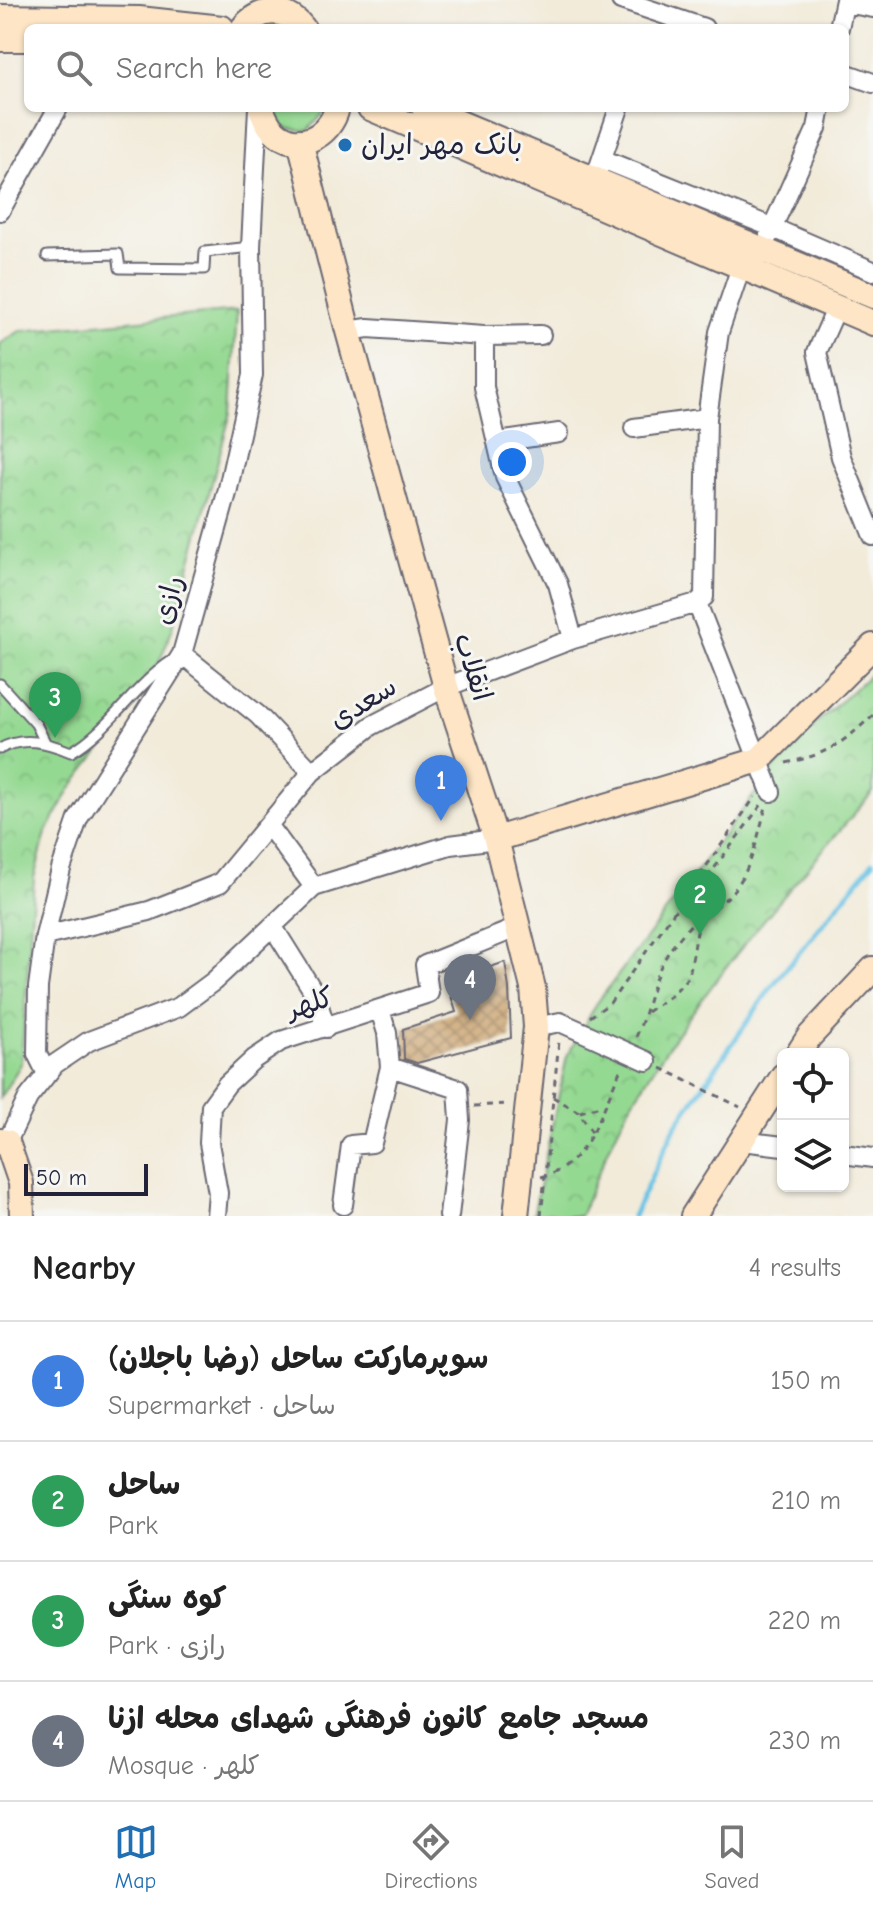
<!DOCTYPE html>
<html lang="en">
<head>
<meta charset="utf-8">
<style>
	:root { --surface:#fff; --page:#f2f2f2; --text:#222; --muted:#767676; --line:#e0e0e0; --accent:#1f6fb2 }
	body { margin:0; font-family:"Comic Neue","Playpen Sans Arabic",sans-serif; background:var(--page); color:var(--text) }
	.controls { position:absolute; right:24px; bottom:24px; display:grid; overflow:hidden; border-radius:12px; box-shadow:0 2px 6px #0004 }
	.controls button { width:72px; height:72px; display:grid; place-items:center; padding:0; border:0; border-bottom:2px solid var(--line); background:var(--surface); color:var(--text); font:40px sans-serif }
	.scale { position:absolute; left:24px; bottom:20px; width:124px; box-sizing:border-box; padding-left:8px; border:4px solid #22223b; border-top:0; font-size:22px; line-height:28px; white-space:nowrap; color:#22223b; -webkit-text-stroke:6px #f6f6f2; paint-order:stroke }
	.you { position:absolute; left:512px; top:462px; width:28px; height:28px; margin:-20px; border:6px solid #fff; border-radius:50%; background:#1a73e8; box-shadow:0 0 0 12px #1a73e833 }
	.badge { display:grid; place-items:center; width:52px; height:52px; border-radius:50%; background:var(--accent); color:#fff; font-size:26px; font-weight:700 }
	.pin { position:absolute; translate:-50% -66px; filter:drop-shadow(0 2px 4px #0008) }
	.pin::after { content:''; position:absolute; top:42px; width:28px; height:24px; background:inherit; clip-path:polygon(0 0,100% 0,50% 100%) }
	.list { margin:0; padding:0; list-style:none }
	h2 { display:flex; justify-content:space-between; align-items:center; height:104px; margin:0; padding:0 32px; font-size:34px }
	h2 small { font-size:26px; font-weight:400; color:var(--muted) }
	.list li { display:grid; grid-template-columns:52px 1fr auto; gap:24px; align-items:center; box-sizing:border-box; height:120px; padding:0 32px; border-top:2px solid var(--line) }
	.list b { display:block; font-size:30px; white-space:nowrap }
	.list p { margin:0; font-size:26px; white-space:nowrap; color:var(--muted) }
	.list em { font-size:26px; font-style:normal; color:var(--muted) }
	.icon { flex:none; width:44px; height:44px; fill:none; stroke:currentColor; stroke-width:2; stroke-linecap:round; stroke-linejoin:round }
	.map { position:relative; flex:none; width:873px; height:1216px; overflow:hidden }
	.search { position:absolute; background:var(--surface); box-shadow:0 2px 6px #0004; left:24px; right:24px; top:24px; height:88px; display:flex; align-items:center; gap:20px; box-sizing:border-box; padding:0 28px; border-radius:12px; color:var(--muted); font-size:30px }
	.sheet { height:584px; background:var(--surface) }
	nav { display:flex; justify-content:space-around; align-items:center; box-sizing:border-box; height:112px; border-top:2px solid var(--line); background:var(--surface); font-size:22px; color:var(--muted) }
	nav a { display:grid; justify-items:center; gap:4px }
	nav .on { color:var(--accent) }
	.map>svg:first-child { display:block }
	.grass { fill:#94d992; stroke:#5b7e66; stroke-width:2 }
	.park { fill:url(#park-crowns); stroke:#5b7e66; stroke-width:2 }
	.lines { fill:none; stroke-linecap:round; stroke-linejoin:round }
	.stream { stroke:#66c2e4; stroke-width:5 }
	.building { fill:url(#building-cross-hatch) }
	.lane-casing { stroke:#6b6873; stroke-width:13 }
	.street-casing { stroke:#6b6873; stroke-width:22 }
	.secondary-casing { stroke:#6b6873; stroke-width:28 }
	.path { stroke:#6b6873; stroke-width:3; stroke-dasharray:6 6; stroke-linecap:butt }
	.lane { stroke:#fff; stroke-width:9 }
	.street { stroke:#fff; stroke-width:18 }
	.secondary { stroke:#fde5c5; stroke-width:24 }
	.poi-dot { fill:#1f6fb2; stroke:#f6f6f2; stroke-width:3 }
	.labels { text-anchor:middle; dominant-baseline:central; stroke-width:6; stroke-linejoin:round; paint-order:stroke }
	.poi-label { font-size:28px; fill:#22223b; stroke:#f6f6f2; text-anchor:start }
	.street-label { font-size:28px; fill:#22223b; stroke:#f6f6f2 }
</style>
</head>
<body>
<div class="map">
<svg width="873" height="1216" viewBox="0 0 873 1216">
	<defs>
		<pattern id="park-crowns" width="20" height="18" patternUnits="userSpaceOnUse" patternTransform="scale(2)"><rect width="20" height="18" fill="#94d992"/><path d="M2 6a3 3 0 1 1 6 0M12 15a3 3 0 1 1 6 0" fill="none" stroke="#7fba7f"/></pattern>
		<pattern id="building-cross-hatch" width="8" height="8" patternUnits="userSpaceOnUse" patternTransform="scale(2)"><rect width="8" height="8" fill="#d0ad7f"/><path d="M0 0l8 8M0 8l8-8" fill="none" stroke="#a88c69"/></pattern>
	</defs>
	<rect width="100%" height="100%" fill="#f6f6f2"/>
	<filter id="ink" filterUnits="userSpaceOnUse"><feTurbulence type="fractalNoise" baseFrequency=".0125" numOctaves="2"/><feDisplacementMap in="SourceGraphic" scale="16" xChannelSelector="R" yChannelSelector="G"/><feConvolveMatrix kernelMatrix="1 2 1 2 8 2 1 2 1" color-interpolation-filters="sRGB"/></filter>
	<filter id="wash" filterUnits="userSpaceOnUse"><feTurbulence type="fractalNoise" baseFrequency=".006" numOctaves="4" result="noise"/><feDisplacementMap in="SourceGraphic" scale="32" xChannelSelector="R" yChannelSelector="G"/><feGaussianBlur stdDeviation="1.8" result="paint"/><feColorMatrix in="noise" values="0 0 0 0 0 0 0 0 0 0 0 0 0 0 0 0 0 1.4 0 .05"/><feComposite in="paint" operator="in"/></filter>
	<g filter="url(#wash)">
		<rect width="100%" height="100%" fill="#f2ebda"/>
		<!-- grass -->
		<path class="grass" d="M270,108H328L308,131L285,128Z"/>
		<!-- park -->
		<path class="park" d="M237,311L231,412L173,627L149,688L71,788L46,833L34,878L21,1064L0,1098V344L20,331Z
			M873,672V792C788,890 701,989 634,1100C612,1136 597,1178 580,1216H533L567,1056L597,1003L790,747Z"/>
		<g class="lines">
			<!-- stream -->
			<path class="stream" d="M633,1216L675,1127L772,986L873,862"/>
		</g>
		<g id="blocks">
			<!-- building -->
			<path class="building" d="M505,962L509,988L511,1038L417,1063L404,1059L403,1029L456,1012L447,982Z"/>
		</g>
	</g>
	<g filter="url(#ink)">
		<use href="#blocks" fill-opacity="0" stroke="#6b6873" stroke-width="2"/>
		<g class="lines">
			<!-- lane casing -->
			<g class="lane-casing">
				<path id="lane" d="M47,256L118,254L120,268L204,269L205,252L251,247
					M0,684L36,724L45,742
					M0,749C23,735 49,743 71,752C111,729 134,685 173,660"/>
			</g>
			<!-- street casing -->
			<g class="street-casing">
				<path id="street" d="M621,0L704,28
					M845,3L873,8
					M839,28L845,0
					M845,73L873,83
					M602,159L771,227L873,271
					M598,170L619,108
					M0,211L58,108
					M769,235L817,128L821,108
					M837,307L817,352L841,457L873,536
					M348,331L368,328L484,336L541,335
					M484,336V387L505,477L558,584L573,639
					M634,428L707,418
					M498,442L559,433
					M697,603L771,792
					M312,772L371,726L446,687L573,639L697,603L704,597L707,418L719,332L741,267
					M269,826L314,887
					M273,927L315,994L326,1028
					M45,936L149,911L220,883L312,772L258,715L182,654
					M536,1027L560,1022L647,1061
					M390,1067L458,1089L460,1120L449,1216
					M47,1074L37,1054L38,987L45,936L61,869L78,819L182,654L227,493L253,375L251,247L258,108
					M741,1141L783,1146
					M7,1142L28,1098L55,1064L89,1041L179,1007L214,981L314,887L450,845L496,839
					M843,1154L873,1158
					M343,1205L351,1145L372,1143L390,1067L387,1033L380,1010
					M216,1216L218,1193L209,1143L211,1106L227,1084L254,1059L281,1041L429,993L425,965L519,927"/>
			</g>
			<!-- secondary casing -->
			<g class="secondary-casing">
				<path id="secondary" d="M0,17L139,19L222,28
					M243,28C260,7 286,7 303,28
					M0,39H28
					M261,108C264,116 267,124 273,130C297,154 330,137 337,108
					M370,108L873,323
					M424,108L873,296
					M300,141L348,331L446,687L496,839L533,988L536,1027L516,1216
					M496,839L759,760L873,646
					M798,1054L809,1037L873,969
					M0,1141L7,1142L21,1183L22,1216
					M693,1216L783,1076"/>
			</g>
			<!-- path -->
			<path class="path" d="M786,763C828,754 842,744 873,715
				M647,1012L672,995L689,976L707,878L762,804
				M590,1017L610,1003L755,797
				M636,1037C649,1007 652,973 673,946C680,937 689,926 697,918C705,912 716,908 723,901C750,880 757,838 766,807
				M661,1068L740,1107
				M553,1097L579,1112L593,1134
				M474,1106L507,1104
				M580,1112L603,1105
				M541,1177C589,1167 602,1108 621,1069
				M541,1216L559,1041"/>
			<!-- lane -->
			<use href="#lane" class="lane"/>
			<!-- street -->
			<use href="#street" class="street"/>
			<!-- secondary -->
			<use href="#secondary" class="secondary"/>
		</g>
	</g>
	<!-- markers -->
	<circle class="poi-dot" cx="345" cy="145" r="8"/>
	<g class="labels">
		<!-- poi labels -->
		<g class="poi-label">
			<text x="361" y="145">بانک مهر ایران</text>
		</g>
		<!-- street labels -->
		<g class="street-label">
			<text transform="translate(168 600) rotate(-75)">رازی</text>
			<text transform="translate(473 667) rotate(73)">انقلاب</text>
			<text transform="translate(363 703) rotate(-32)">سعدی</text>
			<text transform="translate(310 1003) rotate(-17)">کلهر</text>
		</g>
	</g>
</svg>
<div class="controls">
<button><svg class="icon" aria-label="locate" viewBox="0 0 24 24"><circle cx="12" cy="12" r="6"/><path d="M12 2v4M12 18v4M2 12h4M18 12h4"/></svg></button>
<button><svg class="icon" aria-label="layers" viewBox="0 0 24 24"><path d="M12 4l9 5-9 5-9-5zM3 14l9 5 9-5"/></svg></button>
</div>
<div class="scale">50 m</div>
<div class="you"></div>
<div class="pin badge" style="left:441px;top:821px;background:#3f7fe0">1</div>
<div class="pin badge" style="left:700px;top:935px;background:#2e9e5b">2</div>
<div class="pin badge" style="left:55px;top:738px;background:#2e9e5b">3</div>
<div class="pin badge" style="left:470px;top:1020px;background:#6b7280">4</div>
<div class="search"><svg class="icon" aria-label="search" viewBox="0 0 24 24"><circle cx="10" cy="10" r="6"/><path d="M15 15l6 6"/></svg>Search here</div>
</div>
<section class="sheet">
<h2>Nearby<small>4 results</small></h2>
<ul class="list">
<li><span class="badge" style="background:#3f7fe0">1</span><div><b>سوپرمارکت ساحل (رضا باجلان)</b><p>Supermarket · ساحل</p></div><em>150 m</em></li>
<li><span class="badge" style="background:#2e9e5b">2</span><div><b>ساحل</b><p>Park</p></div><em>210 m</em></li>
<li><span class="badge" style="background:#2e9e5b">3</span><div><b>کوه سنگی</b><p>Park · رازی</p></div><em>220 m</em></li>
<li><span class="badge" style="background:#6b7280">4</span><div><b>مسجد جامع کانون فرهنگی شهدای محله ازنا</b><p>Mosque · کلهر</p></div><em>230 m</em></li>
</ul>
</section>
<nav>
<a class="on"><svg class="icon" aria-label="map" viewBox="0 0 24 24"><path d="M3 6l6-2 6 2 6-2v14l-6 2-6-2-6 2zM9 4v14M15 6v14"/></svg>Map</a>
<a><svg class="icon" aria-label="directions" viewBox="0 0 24 24"><path d="M12 3l9 9-9 9-9-9zM9 14v-3h6M13 9l2 2-2 2"/></svg>Directions</a>
<a><svg class="icon" aria-label="saved" viewBox="0 0 24 24"><path d="M7 4h10v16l-5-4-5 4z"/></svg>Saved</a>
</nav>
</body>
</html>
